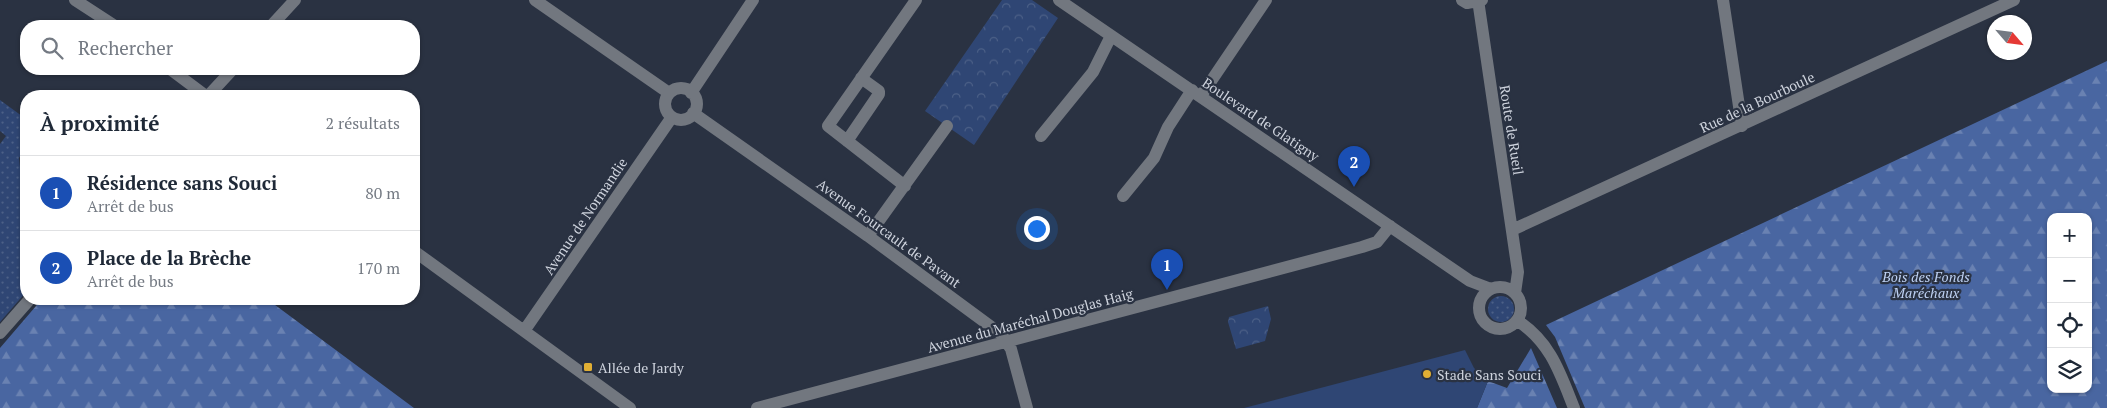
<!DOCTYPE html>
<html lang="fr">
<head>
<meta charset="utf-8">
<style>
	:root { --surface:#fff; --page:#f2f2f3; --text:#1f2937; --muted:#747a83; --line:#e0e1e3; --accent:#766536 }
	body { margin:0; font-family:"PT Serif",serif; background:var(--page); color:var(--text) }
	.controls { position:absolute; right:15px; bottom:15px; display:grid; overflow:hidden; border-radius:10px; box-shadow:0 1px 4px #0004 }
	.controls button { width:45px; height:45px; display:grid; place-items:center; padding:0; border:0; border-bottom:1px solid var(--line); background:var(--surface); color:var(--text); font:25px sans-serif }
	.compass { position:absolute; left:1987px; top:15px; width:45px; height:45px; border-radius:50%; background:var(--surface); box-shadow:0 1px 4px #0004; rotate:118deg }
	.you { position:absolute; left:1036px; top:228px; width:18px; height:18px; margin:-12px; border:4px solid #fff; border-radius:50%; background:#1a73e8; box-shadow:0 0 0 8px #1a73e833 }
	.badge { display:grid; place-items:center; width:32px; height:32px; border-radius:50%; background:var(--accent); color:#fff; font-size:16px; font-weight:700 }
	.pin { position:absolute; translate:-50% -41px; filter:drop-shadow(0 1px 2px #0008) }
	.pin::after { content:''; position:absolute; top:26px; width:18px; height:15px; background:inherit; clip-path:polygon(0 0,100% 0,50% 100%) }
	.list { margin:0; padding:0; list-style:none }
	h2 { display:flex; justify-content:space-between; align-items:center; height:65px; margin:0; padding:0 20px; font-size:21px }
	h2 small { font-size:16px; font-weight:400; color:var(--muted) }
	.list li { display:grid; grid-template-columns:32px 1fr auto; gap:15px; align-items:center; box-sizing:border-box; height:75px; padding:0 20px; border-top:1px solid var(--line) }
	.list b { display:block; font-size:19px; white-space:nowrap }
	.list p { margin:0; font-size:16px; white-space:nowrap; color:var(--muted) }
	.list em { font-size:16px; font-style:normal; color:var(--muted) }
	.icon { flex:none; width:28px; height:28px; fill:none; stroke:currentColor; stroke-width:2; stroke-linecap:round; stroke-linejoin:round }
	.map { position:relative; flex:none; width:2107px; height:408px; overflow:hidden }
	.search { position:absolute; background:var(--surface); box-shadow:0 1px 4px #0004; left:20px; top:20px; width:400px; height:55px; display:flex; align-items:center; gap:12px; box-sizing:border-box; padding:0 18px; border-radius:20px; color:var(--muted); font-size:19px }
	.panel { position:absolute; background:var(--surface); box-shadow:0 1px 4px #0004; left:20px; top:90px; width:400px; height:215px; border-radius:20px }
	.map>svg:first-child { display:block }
	.grass { fill:url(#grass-dots) }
	.forest { fill:url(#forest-firs); fill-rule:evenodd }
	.park { fill:url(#park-crowns) }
	.pitch { fill:#2f4674 }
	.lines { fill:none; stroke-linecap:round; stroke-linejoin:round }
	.minor { stroke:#72777f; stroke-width:12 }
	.poi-dot { fill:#e1af34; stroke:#2a3242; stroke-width:2 }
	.labels { text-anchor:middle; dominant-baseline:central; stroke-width:4.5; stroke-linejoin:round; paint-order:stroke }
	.street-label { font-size:14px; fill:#ced3dd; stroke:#2a3242 }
	.park-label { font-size:14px; font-style:italic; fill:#bed1f3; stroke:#2a3242 }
	.poi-label { font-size:14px; fill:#ced3dd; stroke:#2a3242; text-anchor:start }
</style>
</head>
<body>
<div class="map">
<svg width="2107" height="408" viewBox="0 0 2107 408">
	<defs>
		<pattern id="grass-dots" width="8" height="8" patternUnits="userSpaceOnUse" patternTransform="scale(1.25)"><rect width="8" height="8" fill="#2f4674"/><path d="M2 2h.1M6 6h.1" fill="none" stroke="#4c6087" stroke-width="1.8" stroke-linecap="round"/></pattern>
		<pattern id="forest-firs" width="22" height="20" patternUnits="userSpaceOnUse" patternTransform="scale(1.25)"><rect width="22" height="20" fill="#4966a1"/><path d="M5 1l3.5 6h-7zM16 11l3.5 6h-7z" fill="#6a82b2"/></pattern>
		<pattern id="park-crowns" width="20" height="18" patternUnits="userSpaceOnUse" patternTransform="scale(1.25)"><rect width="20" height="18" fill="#2f4674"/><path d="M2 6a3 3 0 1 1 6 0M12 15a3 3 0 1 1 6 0" fill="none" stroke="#4c6087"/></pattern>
	</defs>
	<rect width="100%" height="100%" fill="#2a3242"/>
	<!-- grass -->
	<path class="grass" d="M0,100L26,119V147L19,158L21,176L26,180V292L0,322V144L6,136L0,131Z
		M1488 309a13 13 0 1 1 26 0a13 13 0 1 1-26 0Z"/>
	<!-- forest -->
	<path class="forest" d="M2107,61V408H1585L1555,337L1546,325ZM2051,217H2088V389H2051Z
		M42,299H267L414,408H0V348Z
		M1531,348L1557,408H1477L1488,381L1507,388Z"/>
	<!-- park -->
	<path class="park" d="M1002,0H1032L1058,18L974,145L925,111Z
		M1268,306L1271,319L1265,341L1236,349L1228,322L1229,317Z"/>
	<!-- pitch -->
	<path class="pitch" d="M1465,350L1474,368L1488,381L1477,408H1244Z"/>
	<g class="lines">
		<!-- minor -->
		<path class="minor" d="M75,0L115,26
			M535,0L669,93
			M1059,0L1470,281L1491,289
			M1462,0L1467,3L1482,0
			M1478,0L1518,272L1515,293
			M1723,0L1742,126
			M271,26L295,0
			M170,69L206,96
			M665 104a16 16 0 1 1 32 0a16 16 0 1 1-32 0Z
			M691,93L753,0
			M208,96L233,69
			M1201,96L1266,0
			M693,113L868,236L1001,334L1011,349L1027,408
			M1041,136L1093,72L1111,36
			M847,141L879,94V91L861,78
			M905,186L828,126L916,0
			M1123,196L1154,158L1168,127L1192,90
			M1512,230L2014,0
			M868,236L947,126
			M414,251L630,408
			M1479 308a21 21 0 1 1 42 0a21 21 0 1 1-42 0Z
			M1518,321C1551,343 1560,373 1574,408
			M524,331L672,117
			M0,333L30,299
			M757,408L1362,247L1377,242L1390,226"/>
	</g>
	<!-- markers -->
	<g class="poi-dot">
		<rect x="583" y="362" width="10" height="10" rx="2.5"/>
		<circle cx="1427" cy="374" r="5"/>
	</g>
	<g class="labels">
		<!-- street labels -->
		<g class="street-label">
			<text transform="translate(1757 102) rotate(-25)">Rue de la Bourboule</text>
			<text transform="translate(1261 119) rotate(34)">Boulevard de Glatigny</text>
			<text transform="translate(1512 130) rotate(81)">Route de Rueil</text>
			<text transform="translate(585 216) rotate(-56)">Avenue de Normandie</text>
			<text transform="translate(889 233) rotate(36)">Avenue Fourcault de Pavant</text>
			<text transform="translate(1030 320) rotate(-15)">Avenue du Maréchal Douglas Haig</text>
		</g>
		<!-- park labels -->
		<g class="park-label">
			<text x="1926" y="276">Bois des Fonds<tspan x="1926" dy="16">Maréchaux</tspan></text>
		</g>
		<!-- poi labels -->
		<g class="poi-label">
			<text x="598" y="367">Allée de Jardy</text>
			<text x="1437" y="374">Stade Sans Souci</text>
		</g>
	</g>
</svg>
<div class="controls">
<button>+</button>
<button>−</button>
<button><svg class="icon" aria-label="locate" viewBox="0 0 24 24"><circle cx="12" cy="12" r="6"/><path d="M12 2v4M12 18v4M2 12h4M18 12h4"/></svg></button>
<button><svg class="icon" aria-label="layers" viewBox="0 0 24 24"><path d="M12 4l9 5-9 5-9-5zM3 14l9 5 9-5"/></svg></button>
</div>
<svg class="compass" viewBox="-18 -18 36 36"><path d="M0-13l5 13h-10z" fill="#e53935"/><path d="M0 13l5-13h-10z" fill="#747a83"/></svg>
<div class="you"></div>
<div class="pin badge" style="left:1167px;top:290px;background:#1a4fb4">1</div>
<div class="pin badge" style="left:1354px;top:187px;background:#1a4fb4">2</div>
<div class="search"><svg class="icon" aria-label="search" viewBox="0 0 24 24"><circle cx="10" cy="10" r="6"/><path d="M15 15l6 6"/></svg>Rechercher</div>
<section class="panel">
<h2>À proximité<small>2 résultats</small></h2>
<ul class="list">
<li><span class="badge" style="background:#1a4fb4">1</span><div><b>Résidence sans Souci</b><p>Arrêt de bus</p></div><em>80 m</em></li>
<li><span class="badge" style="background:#1a4fb4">2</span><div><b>Place de la Brèche</b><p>Arrêt de bus</p></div><em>170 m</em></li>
</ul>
</section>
</div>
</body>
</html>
